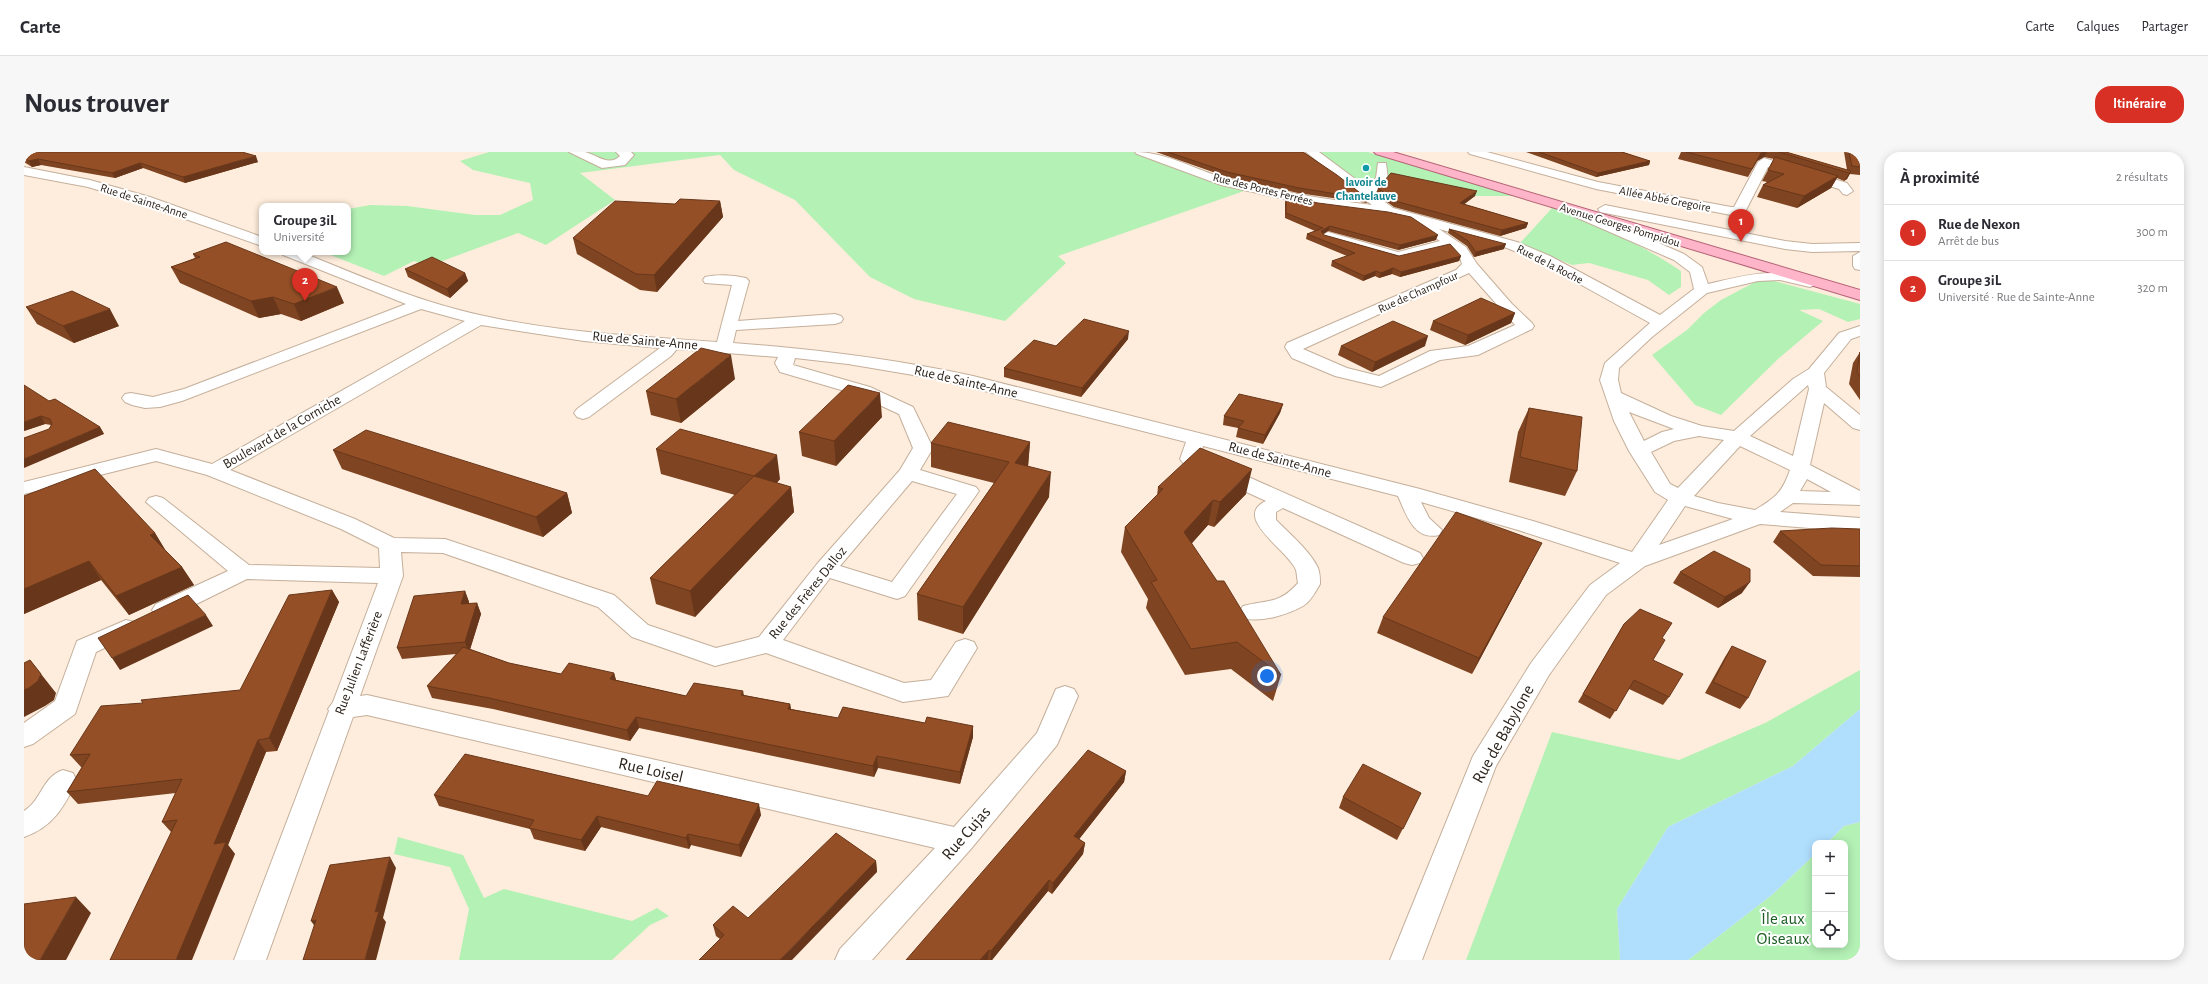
<!DOCTYPE html>
<html lang="fr">
<head>
<meta charset="utf-8">
<style>
	:root { --surface:#fff; --page:#f7f7f7; --text:#2b2b33; --muted:#7c7c81; --line:#e1e1e2; --accent:#d93025 }
	body { margin:0; font-family:"Alegreya Sans",sans-serif; background:var(--page); color:var(--text) }
	.controls { position:absolute; right:12px; bottom:12px; display:grid; overflow:hidden; border-radius:8px; box-shadow:0 2px 10px #0003 }
	.controls button { width:36px; height:36px; display:grid; place-items:center; padding:0; border:0; border-bottom:1px solid var(--line); background:var(--surface); color:var(--text); font:20px sans-serif }
	.you { position:absolute; left:1243px; top:524px; width:14px; height:14px; margin:-10px; border:3px solid #fff; border-radius:50%; background:#1a73e8; box-shadow:0 0 0 6px #1a73e833 }
	.badge { display:grid; place-items:center; width:26px; height:26px; border-radius:50%; background:var(--accent); color:#fff; font-size:13px; font-weight:700 }
	.pin { position:absolute; translate:-50% -33px; filter:drop-shadow(0 1px 2px #0008) }
	.pin::after { content:''; position:absolute; top:21px; width:14px; height:12px; background:inherit; clip-path:polygon(0 0,100% 0,50% 100%) }
	.popup { position:absolute; left:235px; top:51px; width:92px; height:52px; box-sizing:border-box; display:grid; place-content:center; border-radius:8px; background:var(--surface); filter:drop-shadow(0 1px 3px #0005); font-size:13px; white-space:nowrap; color:var(--muted) }
	.popup b { font-size:15px; color:var(--text) }
	.popup::after { content:''; position:absolute; left:50%; top:100%; margin-left:-8px; border:8px solid transparent; border-top-color:var(--surface) }
	.list { margin:0; padding:0; list-style:none }
	h2 { display:flex; justify-content:space-between; align-items:center; height:52px; margin:0; padding:0 16px; font-size:17px }
	h2 small { font-size:13px; font-weight:400; color:var(--muted) }
	.list li { display:grid; grid-template-columns:26px 1fr auto; gap:12px; align-items:center; box-sizing:border-box; height:56px; padding:0 16px; border-top:1px solid var(--line) }
	.list b { display:block; font-size:15px; white-space:nowrap }
	.list p { margin:0; font-size:13px; white-space:nowrap; color:var(--muted) }
	.list em { font-size:13px; font-style:normal; color:var(--muted) }
	.icon { flex:none; width:22px; height:22px; fill:none; stroke:currentColor; stroke-width:2; stroke-linecap:round; stroke-linejoin:round }
	.map { position:relative; flex:none; width:1836px; height:808px; overflow:hidden; border-radius:16px }
	header { display:flex; align-items:center; gap:24px; box-sizing:border-box; height:56px; padding:0 20px; background:var(--surface); border-bottom:1px solid var(--line) }
	header strong { font-size:19px }
	nav { display:flex; gap:22px; margin-inline-start:auto; font-size:14px }
	.intro { display:flex; align-items:center; justify-content:space-between; box-sizing:border-box; height:96px; padding:0 24px }
	h1 { margin:0; font-size:28px }
	.button { padding:10px 18px; border-radius:16px; background:var(--accent); color:#fff; font-size:14px; font-weight:700 }
	main { display:flex; gap:24px; padding:0 24px }
	aside { flex:1; background:var(--surface); border-radius:16px; box-shadow:0 2px 10px #0003 }
	.map>svg:first-child { display:block }
	.green { fill:#b4f1b5 }
	.water { fill:#b0dffe }
	.lines { fill:none; stroke-linecap:round; stroke-linejoin:round }
	.minor-casing { stroke:#c4af9b; stroke-width:2 }
	.major-casing { stroke:#b46275; stroke-width:2 }
	.minor { fill:#fff; fill-rule:evenodd }
	.major { fill:#feb5c9; fill-rule:evenodd }
	.wall { fill:#7f4421 }
	.shaded-wall { fill:#68371b }
	.building { fill:#944f26; stroke:#68371b }
	.culture-dot { fill:#0f9aa8; stroke:#fff; stroke-width:1.5 }
	.labels { text-anchor:middle; dominant-baseline:central; stroke-width:4; stroke-linejoin:round; paint-order:stroke }
	.far-culture-label { font-size:12px; font-weight:bold; fill:#0d838f; stroke:#fff }
	.far-street-label { font-size:12px; fill:#2b231b; stroke:#fff }
	.street-label { font-size:14px; fill:#2b231b; stroke:#fff }
	.near-street-label { font-size:17px; fill:#2b231b; stroke:#fff }
	.near-park-label { font-size:17px; fill:#1d5d24; stroke:#fff }
</style>
</head>
<body>
<header>
<strong>Carte</strong>
<nav><a>Carte</a><a>Calques</a><a>Partager</a></nav>
</header>
<div class="intro"><h1>Nous trouver</h1><a class="button">Itinéraire</a></div>
<main>
<div class="map">
<svg width="1836" height="808" viewBox="0 0 1836 808">
	<rect width="100%" height="100%" fill="#feeddc"/>
	<!-- green -->
	<path class="green" d="M465,0H1109L1186,28L1223,38L1034,104L1042,111L981,169L890,147L846,125L771,48L710,18L696,3L556,21L591,48L522,93L494,81L405,114L390,109L360,124L299,100H324V57L346,53L383,54L451,63H476L509,48L506,31L449,18L436,9Z
		M1294,0H1344L1490,44H1451L1367,26L1341,32L1331,31Z
		M1529,55C1573,72 1617,92 1657,119V135L1645,143L1624,128L1565,111L1548,113L1496,91Z
		M1733,129H1750L1836,152V167L1824,170L1795,157L1775,158L1799,169L1754,207L1697,263L1671,253L1628,203L1663,178L1680,161L1697,148Z
		M1836,518V557L1769,614L1644,675L1593,757L1596,808H1442L1528,580L1655,608L1741,571Z
		M1836,670V808H1664L1749,742L1791,702V793H1821V691H1803L1820,674Z
		M374,685L439,703L460,746L480,737L608,769L633,756L645,764L626,773L588,808H435L445,757L426,715L370,702Z"/>
	<!-- water -->
	<path class="water" d="M1836,557V670L1820,674L1803,691H1791V702L1749,742L1664,808H1596L1593,757L1644,675L1769,614Z"/>
	<g class="lines">
		<!-- minor casing -->
		<g class="minor-casing">
			<path id="minor" d="M545,0C550,0 556,0 561,0C573,3 585,15 596,4L592,0H607L610,3L601,13L578,16Z
				M1111,0C1143,0 1171,18 1201,26C1249,39 1299,47 1348,53L1282,0H1295L1342,35L1352,26L1354,11H1362L1364,27L1350,42L1369,56L1493,90L1526,104L1636,163L1670,137L1666,120L1650,108L1549,64L1547,61L1549,58H1559L1660,102L1678,115L1684,132C1727,122 1747,116 1791,127L1794,130L1791,133L1786,135L1756,128L1734,129L1683,141L1628,185L1595,216L1594,228L1597,241L1647,264L1678,274L1710,279L1769,227L1785,217L1815,181L1836,174V184L1827,187L1800,221L1802,235L1836,263V278L1829,276L1800,251L1786,313L1836,339V353L1769,351L1756,360L1836,366V380L1736,372L1621,414L1582,443L1525,523L1472,614L1398,808H1366L1449,604L1507,511L1566,433L1596,411L1494,378L1397,350L1405,366L1418,378L1415,383C1390,389 1382,362 1374,344L1179,294L1177,304L1396,401L1399,406L1396,411L1388,413L1380,411L1259,356L1252,360V368C1265,381 1287,400 1294,416C1296,421 1296,427 1296,432C1292,439 1286,450 1279,454C1263,463 1236,471 1219,466L1215,460L1219,454C1243,448 1256,452 1274,431C1273,427 1273,422 1272,418C1265,399 1207,365 1242,349L1159,311L1156,307L1162,290L913,227L824,212L771,206L769,213L846,235L889,255L909,296L896,318L952,335L955,339L881,444L873,447L806,426L759,488L880,531L907,528L932,490L941,487L950,490L953,496L924,544L879,550L742,501L691,514L608,485L574,455L419,401L377,400L379,424L336,544L343,543L930,675L1013,581L1032,537L1041,534L1050,537L1054,544L1033,593L946,698L848,808H811L816,797L911,696L343,563L329,565L242,808H210L305,559L304,557L309,550L354,431L223,427L148,464L140,466L132,464L128,458L132,452L204,419L122,350L125,346L132,344L139,346L225,413L356,416L355,396L317,377L183,323L132,309L0,342V330L132,297L188,312L441,169L397,157L158,249L136,255L121,256L108,253L101,250L98,246L101,242L107,241L129,245L160,237L382,152L259,103L257,100H277C329,121 381,144 435,158C519,180 607,184 693,190L708,133L681,131L679,128L681,125C693,122 710,123 722,126L725,129L714,169L811,162L817,164L819,167L817,170L811,172L712,178L709,191C790,197 870,207 949,224L1396,337L1509,369L1608,400L1644,348L1631,340L1605,299L1590,269L1576,228L1581,211L1626,171L1516,110L1483,96L1415,77L1442,95L1453,112L1488,152L1508,171L1510,174L1508,177L1454,203L1416,208L1357,235L1311,224L1268,206L1261,195L1263,191L1432,118L1438,112L1436,106L1425,96L1374,108L1299,87L1297,84L1304,80L1374,100L1416,89L1386,69L1363,63L1293,54L1197,33L1113,2ZM1445,121L1491,173L1444,194L1406,199L1355,224L1323,216L1279,197ZM457,173L560,189L636,196L553,257L550,261L553,265L559,267L565,265L647,204L653,197L754,205L751,211L756,220L834,243L875,262L889,296L876,318L793,412L735,485L692,496L624,473L590,443L421,387L370,386L331,367L206,318ZM1784,233L1785,237L1769,304L1726,284ZM1605,260L1650,277L1638,280L1620,289ZM1675,284L1700,288L1654,336L1646,332L1627,300L1650,289ZM1716,294L1766,318C1758,341 1751,346 1731,358L1694,351L1670,344ZM1783,327L1807,340L1776,339ZM888,329L933,342L868,430L816,414ZM1661,354L1709,367L1635,393Z
				M1444,0H1463L1574,30L1707,55H1710L1734,10L1740,6L1823,31L1829,39L1823,43L1819,42L1815,37L1744,15L1720,62L1707,63L1572,37L1446,2Z
				M0,15L66,28L126,45L238,85V94L116,51L64,35L0,23Z
				M1581,53L1761,89L1788,92L1836,91V99L1788,100L1761,97L1576,60L1574,57Z
				M1836,100V118L1831,117L1829,114V104Z
				M102,468L110,470L114,476L110,482L72,500L51,562L9,592L0,595V571L31,549L53,489Z
				M39,618L49,621L53,629C39,656 29,675 0,685V659C18,648 18,625 39,618Z"/>
		</g>
		<!-- major casing -->
		<g class="major-casing">
			<path id="major" d="M1350,0H1369L1836,138V148L1352,2Z"/>
		</g>
		<!-- minor -->
		<use href="#minor" class="minor"/>
		<!-- major -->
		<use href="#major" class="major"/>
	</g>
	<!-- wall -->
	<path class="wall" d="M0,0L234,10L161,31L119,16L91,26L17,13L8,15L0,10Z
		M1132,0H1279L1344,47L1343,51L1274,41L1203,25Z
		M1502,0H1598L1626,9L1625,13L1572,25Z
		M1657,0H1762L1823,18L1820,0H1836V23L1826,22L1823,27L1820,29L1813,26L1807,36L1773,56L1733,45L1739,33L1743,30L1738,29L1750,7L1740,5L1733,9L1724,25L1654,7Z
		M1354,36L1451,44L1440,52L1504,71L1502,76L1476,84L1370,55L1352,42Z
		M1262,46L1412,88L1374,98L1304,79L1299,82L1300,83L1375,104H1437L1435,109L1376,125L1368,122L1355,126L1351,124L1339,129L1307,114L1308,109L1323,104L1282,87L1283,82L1291,79L1261,66V51Z
		M696,49L699,65L633,140L616,138L553,102L549,86L651,52Z
		M1425,77L1480,97L1450,105L1443,94L1424,81Z
		M169,102L320,151L277,169L257,162L235,166L156,131L147,115L171,106Z
		M381,117L441,121L444,129L426,146L384,125Z
		M2,155L95,174L50,191L13,172Z
		M1491,161L1487,171L1441,193L1406,178L1409,169Z
		M1104,187L1057,245L980,225V216L1032,194Z
		M1317,194H1401L1348,220L1314,203Z
		M1836,200V248L1825,232L1829,211Z
		M711,227L657,271L627,263L622,239Z
		M25,249L76,275L80,282L25,277L27,273L21,272L0,279Z
		M1259,252L1256,261L1239,292L1212,285L1214,276L1199,273L1200,264Z
		M1505,256L1553,319L1541,344L1485,330L1494,280Z
		M858,265L812,314L778,304L775,280Z
		M1006,290L1004,314L1025,345L939,482L894,468L893,442L970,331L907,315V291Z
		M632,297L756,327L753,331L767,335L770,360L671,465L632,452L626,426L711,343L637,322Z
		M309,298L543,341L548,361L519,385L318,317Z
		M1134,335L1222,342L1190,375L1184,373L1167,392L1193,429L1257,523L1249,549L1207,517L1161,523L1122,456L1124,447L1097,400L1101,375L1133,344Z
		M0,344L131,381L141,398L158,415L170,433L105,463L77,428L0,462Z
		M1836,377V425L1789,424L1749,390L1756,379Z
		M1510,406L1448,522L1353,481L1359,465Z
		M1656,420L1718,441L1694,456L1649,431Z
		M308,438L315,450L253,599L242,600L204,693L211,702L147,680L138,670L152,641L54,652L43,640L58,615H57L46,603L119,551L216,538Z
		M441,439L445,450V452L453,451L457,462L446,497L485,511L537,522L590,521L592,528L662,544L719,539L720,543L766,552L767,557L814,566L949,574V585L936,632L854,616L850,625L615,576L606,589L469,557L408,546L403,534L432,502L378,507L373,496Z
		M1600,472L1638,486L1629,508L1645,545L1639,553L1605,537L1586,567L1554,550Z
		M1708,494L1724,546L1716,557L1681,541L1701,505Z
		M1102,619L1100,630L1055,687L1061,691L1059,702L1028,742L1024,739L968,808H882Z
		M1397,641L1373,688L1315,656L1319,645Z
		M410,643L624,644L737,663L717,705L667,693L665,697L577,675L561,699L510,687L506,677L415,654Z
		M852,709L853,720L696,787L692,784L689,773L724,766Z"/>
	<!-- shaded-wall -->
	<path class="shaded-wall" d="M1739,0H1743L1740,5L1733,9L1724,25L1737,1Z
		M232,4L234,10L161,31L159,25Z
		M14,7L17,13L8,15L5,9Z
		M1626,9L1625,13L1572,25L1574,21Z
		M116,11L119,16L91,26L88,21Z
		M1827,19L1823,27L1820,29L1825,21Z
		M1814,24L1807,36L1773,56L1780,44Z
		M1453,39L1451,44L1434,57L1436,51Z
		M696,49L699,65L633,140L630,123Z
		M1504,71L1502,76L1476,84L1478,78Z
		M1306,74L1304,79L1296,84L1297,79Z
		M1414,83L1412,88L1374,98L1376,93Z
		M1482,92L1480,97L1450,105L1452,100Z
		M1437,104L1435,109L1376,125L1377,120Z
		M1369,116L1368,122L1355,126L1357,121Z
		M1352,119L1351,124L1339,129L1340,124Z
		M441,121L444,129L426,146L423,137Z
		M313,135L320,151L277,169L270,152Z
		M249,145L257,162L235,166L227,149Z
		M86,157L95,174L50,191L39,174Z
		M1491,161L1487,171L1441,193L1444,183Z
		M1105,179L1104,187L1057,245L1058,236Z
		M1404,184L1401,194L1348,220L1351,210Z
		M707,203L711,227L657,271L652,247Z
		M856,241L858,265L812,314L810,289Z
		M1259,252L1256,261L1239,292L1241,283Z
		M17,264L21,272L0,279V270Z
		M76,275L80,282L0,316V307Z
		M1006,290L1004,315L991,311Z
		M753,303L756,327L734,350L730,324Z
		M1228,317L1222,342L1190,375L1196,350Z
		M1027,320L1025,345L939,482V455Z
		M767,335L770,360L671,465L666,439Z
		M543,341L548,361L519,385L512,365Z
		M1189,348L1184,373L1155,406L1160,380Z
		M131,381L142,399L126,383Z
		M1518,391L1510,406L1448,522L1455,506Z
		M65,409L77,428L0,462V437Z
		M158,415L170,433L105,463L92,444Z
		M1726,430L1718,441L1694,456L1701,445Z
		M308,438L315,450L253,599L245,586Z
		M441,439L445,450L441,464L437,452Z
		M453,451L457,462L445,501L441,490Z
		M182,463L189,474L96,518L88,506Z
		M6,508L32,541L30,548L21,554L0,565V538Z
		M590,521L593,532L586,527Z
		M766,552L768,563L764,557Z
		M612,565L615,576L606,589L603,578Z
		M949,574V585L936,632V620Z
		M234,588L242,600L204,693L211,702L168,808H152L190,692Z
		M853,604L854,616L850,625L849,614Z
		M1102,619L1100,630L1049,695L1050,684Z
		M735,652L737,663L717,705L715,693Z
		M573,664L577,675L561,699L557,688Z
		M664,682L667,693L665,697L662,686Z
		M1061,691L1059,702L1028,742L1029,731Z
		M366,705L372,716L359,766L362,770L352,808H341L351,760Z
		M852,709L853,720L768,808H756Z
		M1025,728L1024,739L968,808H966L967,799Z
		M52,745L67,761L42,808H16Z
		M292,768L295,780L287,769Z
		M965,798L964,808H956Z"/>
	<!-- building -->
	<path class="building" d="M0,0H218L232,4L159,25L116,11L88,21L14,7L5,9L0,6Z
		M1144,0H1279L1313,23L1344,47L1275,36L1203,20Z
		M1515,0H1598L1626,9L1574,21Z
		M1662,0H1739L1737,1L1728,17Z
		M1755,0H1762L1827,19L1825,21Z
		M1825,0H1836V15L1828,14Z
		M1751,5L1814,24L1780,44L1739,33L1760,22L1744,18Z
		M1367,21L1453,39L1436,51L1504,71L1478,78L1371,49L1354,36Z
		M1266,45L1294,51L1364,60L1387,65L1414,83L1376,93L1306,74L1297,79L1300,83L1375,104L1426,92L1437,104L1377,120L1369,116L1357,121L1352,119L1340,124L1308,109L1331,101L1283,82L1299,76L1262,61V46Z
		M656,47L696,49L630,123L612,122L549,86L591,49L651,52Z
		M1425,77L1482,92L1452,100L1444,89Z
		M202,90L313,135L270,152L249,145L227,149L147,115L176,105L169,102Z
		M408,105L441,121L423,137L381,117Z
		M48,139L86,157L39,174L2,155Z
		M1457,146L1491,161L1444,183L1409,169Z
		M1060,167L1105,179L1058,236L980,216L1010,188L1032,194Z
		M1369,169L1404,184L1351,210L1317,194Z
		M677,196L707,203L652,247L622,239Z
		M1836,200V225L1833,220Z
		M0,233L25,249L31,247L76,275L0,307V286L25,277L28,272L26,267L17,264L0,270Z
		M824,233L856,241L810,289L775,280Z
		M1215,242L1259,252L1241,283L1214,276L1220,269L1200,264Z
		M1505,256L1558,265L1553,319L1496,305Z
		M924,270L1006,290L991,311L1027,320L939,455L893,442L985,310L907,291Z
		M656,277L753,303L730,324L632,297Z
		M342,278L543,341L512,365L309,298Z
		M1176,296L1228,317L1196,350L1189,348L1160,380L1193,429H1200L1257,523L1213,490L1167,497L1127,430L1133,428L1101,375L1139,337L1134,335Z
		M71,317L131,381L126,383L158,415L92,444L65,409L0,437V344Z
		M730,324L767,335L666,439L626,426Z
		M1432,360L1518,391L1455,506L1359,465Z
		M1808,376L1836,377V414L1797,413L1756,379Z
		M1690,399L1726,417V430L1701,445L1656,420Z
		M308,438L245,586L234,588L190,692L202,690L152,808H86L153,668L138,670L158,627L43,640L66,602L46,603L77,554L119,551L117,548L216,538L265,443Z
		M441,439L437,452L453,451L441,490L373,496L390,444Z
		M164,443L182,463L88,506L74,486Z
		M1616,457L1648,471L1638,486L1641,488L1629,508L1659,522L1645,545L1610,528L1592,559L1559,542L1600,472Z
		M1708,494L1742,509L1724,546L1689,530Z
		M439,495L485,511L537,522L545,511L590,521L586,527L662,544L670,531L719,539L717,543L766,552L764,557L814,566L819,555L901,571L903,565L949,574L936,620L853,604L849,614L612,565L603,578L465,546L403,534Z
		M6,508L17,522L14,529L5,536L0,538V511Z
		M1064,598L1102,619L1050,684L1061,691L1029,731L1025,728L967,799L965,798L956,808H882Z
		M441,602L624,644L633,629L735,652L715,693L664,682L662,686L573,664L557,688L505,676L510,668L410,643Z
		M1339,612L1397,641L1379,677L1319,645Z
		M812,681L852,709L756,808H675L700,783L689,773L709,754L724,766Z
		M366,705L351,760L355,759L341,808H279L292,768L287,769L306,713Z
		M52,745L16,808H0V752Z"/>
	<!-- markers -->
	<circle class="culture-dot" cx="1342" cy="16" r="4"/>
	<g class="labels">
		<!-- far-culture labels -->
		<g class="far-culture-label">
			<text x="1342" y="30">lavoir de<tspan x="1342" dy="14">Chantelauve</tspan></text>
		</g>
		<!-- far-street labels -->
		<g class="far-street-label">
			<text transform="translate(1239 37) rotate(14)">Rue des Portes Ferrées</text>
			<text transform="translate(1641 47) rotate(11)">Allée Abbé Gregoire</text>
			<text transform="translate(120 49) rotate(18)">Rue de Sainte-Anne</text>
			<text transform="translate(1596 73) rotate(17)">Avenue Georges Pompidou</text>
			<text transform="translate(1526 112) rotate(27)">Rue de la Roche</text>
			<text transform="translate(1394 140) rotate(-24)">Rue de Champfour</text>
		</g>
		<!-- street labels -->
		<g class="street-label">
			<text transform="translate(621 189) rotate(5)">Rue de Sainte-Anne</text>
			<text transform="translate(942 230) rotate(13)">Rue de Sainte-Anne</text>
			<text transform="translate(258 280) rotate(-30)">Boulevard de la Corniche</text>
			<text transform="translate(1256 308) rotate(15)">Rue de Sainte-Anne</text>
			<text transform="translate(784 441) rotate(-51)">Rue des Frères Dalloz</text>
			<text transform="translate(335 511) rotate(-69)">Rue Julien Lafferière</text>
		</g>
		<!-- near-street labels -->
		<g class="near-street-label">
			<text transform="translate(1479 582) rotate(-61)">Rue de Babylone</text>
			<text transform="translate(627 618) rotate(13)">Rue Loisel</text>
			<text transform="translate(942 681) rotate(-49)">Rue Cujas</text>
		</g>
		<!-- near-park labels -->
		<g class="near-park-label">
			<text x="1759" y="766">Île aux<tspan x="1759" dy="20">Oiseaux</tspan></text>
		</g>
	</g>
</svg>
<div class="controls">
<button>+</button>
<button>−</button>
<button><svg class="icon" aria-label="locate" viewBox="0 0 24 24"><circle cx="12" cy="12" r="6"/><path d="M12 2v4M12 18v4M2 12h4M18 12h4"/></svg></button>
</div>
<div class="you"></div>
<div class="pin badge" style="left:1717px;top:90px">1</div>
<div class="pin badge" style="left:281px;top:149px">2</div>
<div class="popup"><b>Groupe 3iL</b>Université</div>
</div>
<aside>
<h2>À proximité<small>2 résultats</small></h2>
<ul class="list">
<li><span class="badge">1</span><div><b>Rue de Nexon</b><p>Arrêt de bus</p></div><em>300 m</em></li>
<li><span class="badge">2</span><div><b>Groupe 3iL</b><p>Université · Rue de Sainte-Anne</p></div><em>320 m</em></li>
</ul>
</aside>
</main>
</body>
</html>
